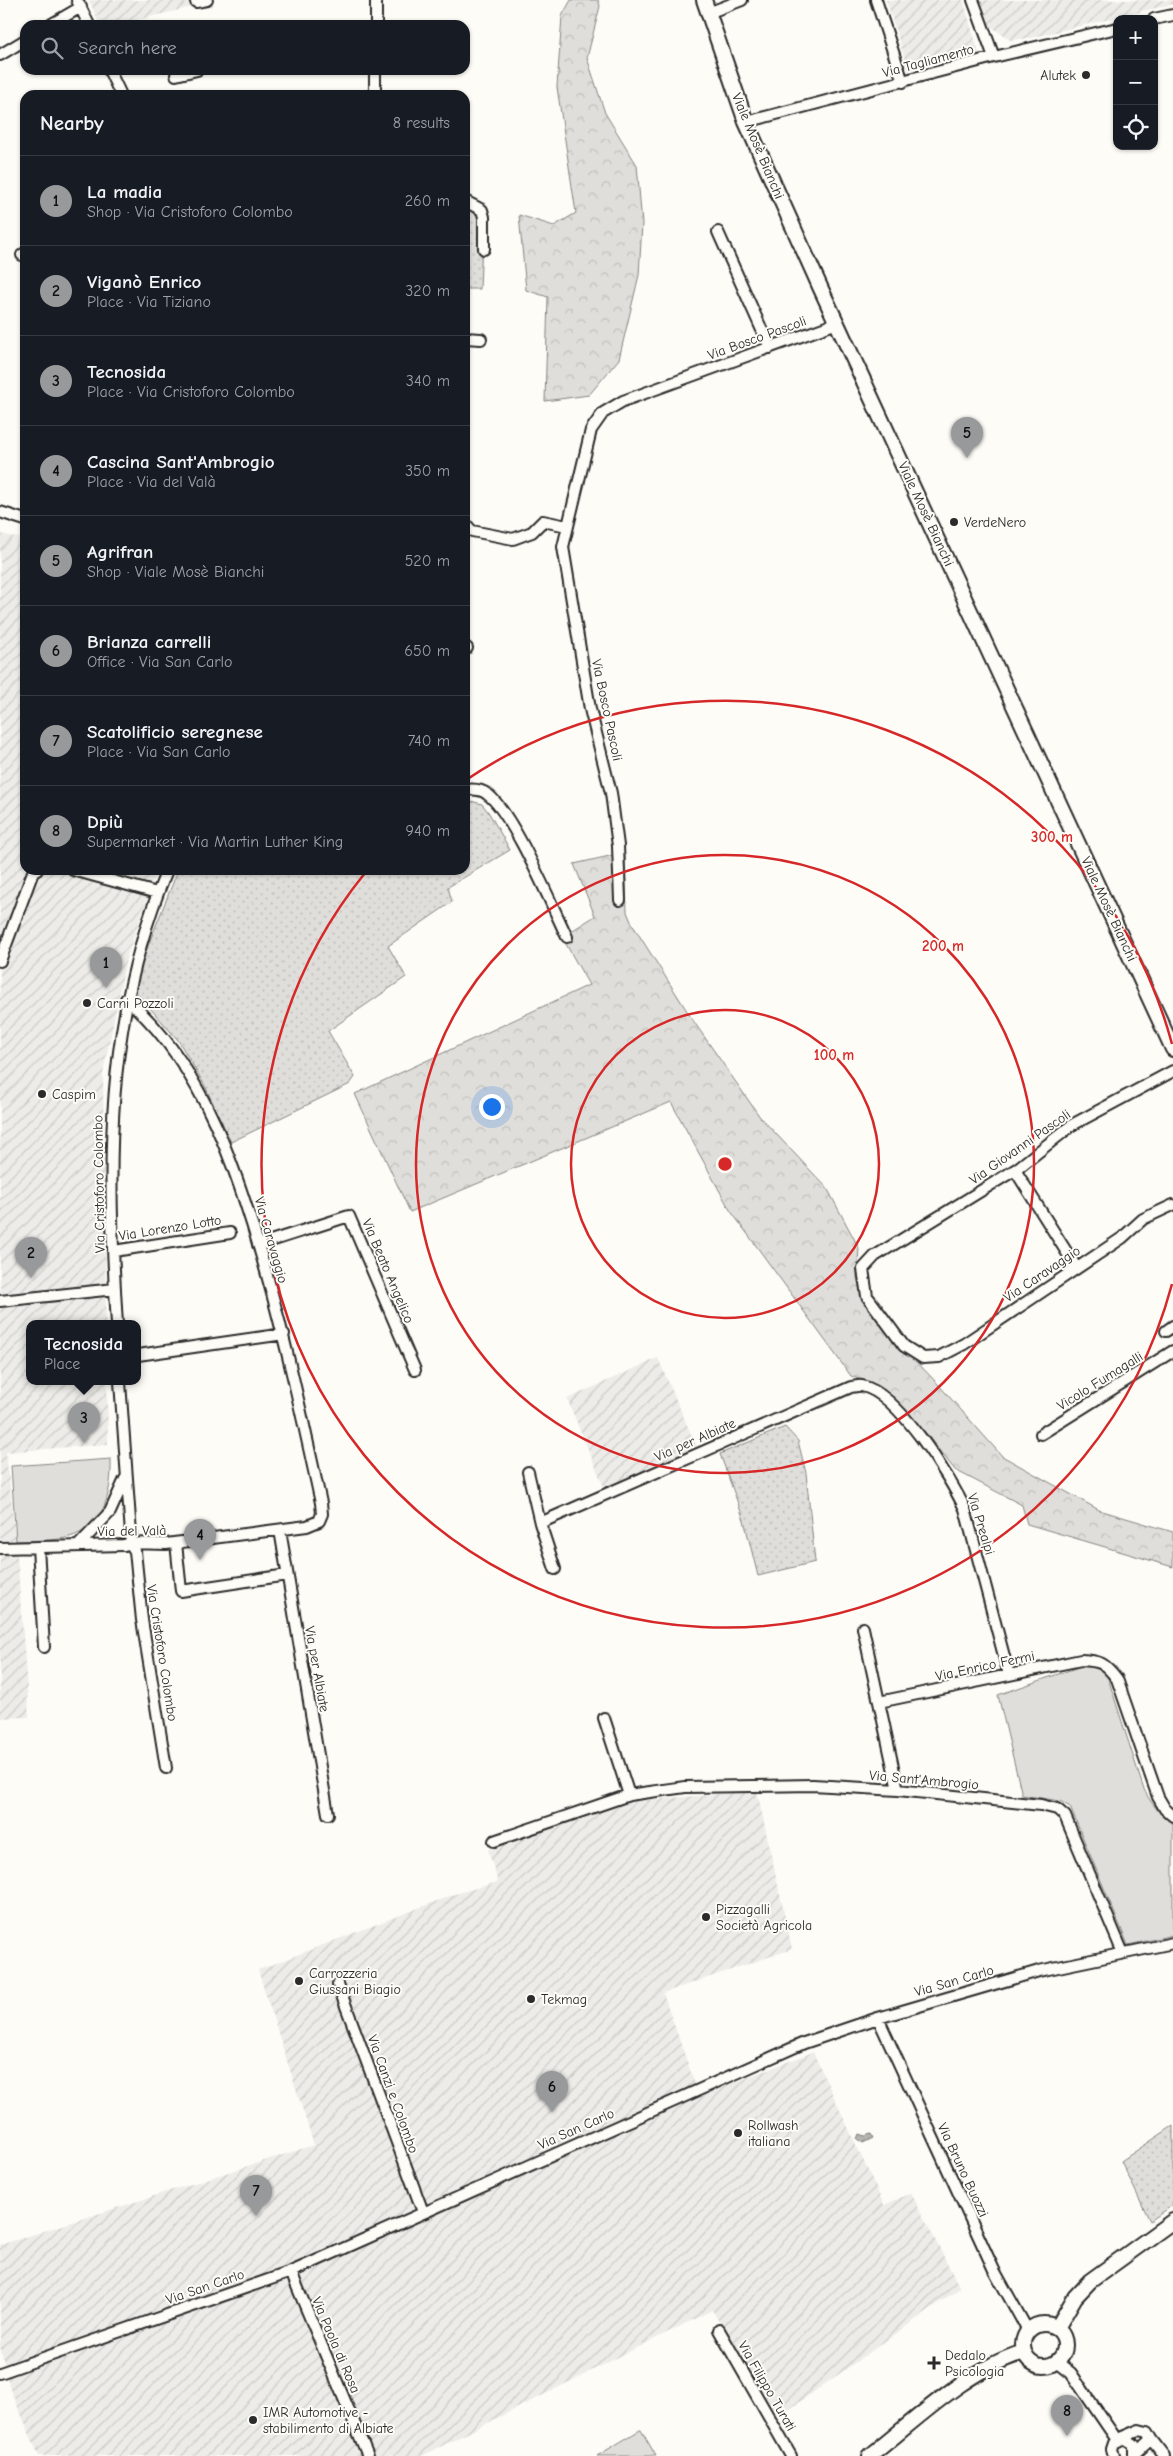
<!DOCTYPE html>
<html lang="en">
<head>
<meta charset="utf-8">
<style>
	:root { --surface:#171b24; --page:#20242c; --text:#f1f3f6; --muted:#9ea1a6; --line:#363941; --accent:#98999b }
	body { margin:0; font-family:"Comic Neue",sans-serif; background:var(--page); color:var(--text) }
	.controls { position:absolute; right:15px; top:15px; display:grid; overflow:hidden; border-radius:10px; box-shadow:0 1px 4px #0004 }
	.controls button { width:45px; height:45px; display:grid; place-items:center; padding:0; border:0; border-bottom:1px solid var(--line); background:var(--surface); color:var(--text); font:25px sans-serif }
	.you { position:absolute; left:491px; top:1106px; width:18px; height:18px; margin:-12px; border:4px solid #fff; border-radius:50%; background:#1a73e8; box-shadow:0 0 0 8px #1a73e833 }
	.badge { display:grid; place-items:center; width:32px; height:32px; border-radius:50%; background:var(--accent); color:#111; font-size:16px; font-weight:700 }
	.pin { position:absolute; translate:-50% -41px; filter:drop-shadow(0 1px 2px #0008) }
	.pin::after { content:''; position:absolute; top:26px; width:18px; height:15px; background:inherit; clip-path:polygon(0 0,100% 0,50% 100%) }
	.popup { position:absolute; left:26px; top:1320px; width:115px; height:65px; box-sizing:border-box; display:grid; place-content:center; border-radius:10px; background:var(--surface); filter:drop-shadow(0 1px 4px #0005); font-size:16px; white-space:nowrap; color:var(--muted) }
	.popup b { font-size:19px; color:var(--text) }
	.popup::after { content:''; position:absolute; left:50%; top:100%; margin-left:-10px; border:10px solid transparent; border-top-color:var(--surface) }
	.list { margin:0; padding:0; list-style:none }
	h2 { display:flex; justify-content:space-between; align-items:center; height:65px; margin:0; padding:0 20px; font-size:21px }
	h2 small { font-size:16px; font-weight:400; color:var(--muted) }
	.list li { display:grid; grid-template-columns:32px 1fr auto; gap:15px; align-items:center; box-sizing:border-box; height:90px; padding:0 20px; border-top:1px solid var(--line) }
	.list b { display:block; font-size:19px; white-space:nowrap }
	.list p { margin:0; font-size:16px; white-space:nowrap; color:var(--muted) }
	.list em { font-size:16px; font-style:normal; color:var(--muted) }
	.icon { flex:none; width:28px; height:28px; fill:none; stroke:currentColor; stroke-width:2; stroke-linecap:round; stroke-linejoin:round }
	.map { position:relative; flex:none; width:1173px; height:2456px; overflow:hidden }
	.search { position:absolute; background:var(--surface); box-shadow:0 1px 4px #0004; left:20px; top:20px; width:450px; height:55px; display:flex; align-items:center; gap:12px; box-sizing:border-box; padding:0 18px; border-radius:15px; color:var(--muted); font-size:19px }
	.panel { position:absolute; background:var(--surface); box-shadow:0 1px 4px #0004; left:20px; top:90px; width:450px; height:785px; border-radius:15px }
	.map>svg:first-child { display:block }
	.industrial { fill:url(#industrial-furrows) }
	.grass { fill:url(#grass-dots); stroke:#858482 }
	.forest { fill:url(#forest-crowns); stroke:#858482 }
	.park { fill:#dfdeda; stroke:#858482 }
	.water { fill:url(#water-waves); stroke:#7e7d7b }
	.lines { fill:none; stroke-linecap:round; stroke-linejoin:round }
	.street-casing { stroke:#2b2b2b; stroke-width:14 }
	.secondary-casing { stroke:#2b2b2b; stroke-width:18 }
	.street { stroke:#fdfcf7; stroke-width:10 }
	.secondary { stroke:#fdfcf7; stroke-width:14 }
	.ring { fill:none; stroke:#d62828; stroke-width:2.5 }
	.poi-dot { fill:#2b2b2b; stroke:#fdfcf7; stroke-width:2 }
	.labels { text-anchor:middle; dominant-baseline:central; stroke-width:4; stroke-linejoin:round; paint-order:stroke }
	.street-label { font-size:14px; fill:#2b2b2b; stroke:#fdfcf7 }
	.poi-label { font-size:14px; fill:#2b2b2b; stroke:#fdfcf7; text-anchor:start }
	.centre { fill:#d62828; stroke:#fdfcf7; stroke-width:2.5 }
	.ring-label { font-size:15px; text-anchor:middle; font-weight:bold; fill:#d62828; stroke:#fdfcf7; stroke-width:4; stroke-linejoin:round; paint-order:stroke }
</style>
</head>
<body>
<div class="map">
<svg width="1173" height="2456" viewBox="0 0 1173 2456">
	<defs>
		<pattern id="industrial-furrows" width="10" height="10" patternUnits="userSpaceOnUse" patternTransform="scale(1.25)"><rect width="10" height="10" fill="#edece8"/><path d="M-1 1l2-2M0 10L10 0M9 11l2-2" fill="none" stroke="#cbcbc7"/></pattern>
		<pattern id="grass-dots" width="8" height="8" patternUnits="userSpaceOnUse" patternTransform="scale(1.25)"><rect width="8" height="8" fill="#dfdeda"/><path d="M2 2h.1M6 6h.1" fill="none" stroke="#c0bfbb" stroke-width="1.8" stroke-linecap="round"/></pattern>
		<pattern id="forest-crowns" width="20" height="18" patternUnits="userSpaceOnUse" patternTransform="scale(1.25)"><rect width="20" height="18" fill="#dfdeda"/><path d="M2 6a3 3 0 1 1 6 0M12 15a3 3 0 1 1 6 0" fill="none" stroke="#c0bfbb"/></pattern>
		<pattern id="water-waves" width="16" height="10" patternUnits="userSpaceOnUse" patternTransform="scale(1.25)"><rect width="16" height="10" fill="#b5b4b1"/><path d="M0 5q4-4 8 0t8 0" fill="none" stroke="#939390"/></pattern>
	</defs>
	<rect width="100%" height="100%" fill="#fdfcf7"/>
	<filter id="ink" filterUnits="userSpaceOnUse"><feTurbulence type="fractalNoise" baseFrequency=".02" numOctaves="2"/><feDisplacementMap in="SourceGraphic" scale="10" xChannelSelector="R" yChannelSelector="G"/><feConvolveMatrix kernelMatrix="1 2 1 2 8 2 1 2 1" color-interpolation-filters="sRGB"/></filter>
	<g filter="url(#ink)">
		<!-- industrial -->
		<path class="industrial" d="M89,0H189L192,7L116,25H100Z
			M886,0H963L980,56L910,75Z
			M978,0H1173V4L1030,38L1010,40L985,22Z
			M0,534L25,539V870H157L126,959L103,1074L106,1324H30V1382H107L108,1444L6,1452L16,1541L29,1717L0,1718Z
			M658,1358L697,1448L604,1487L567,1399Z
			M757,1791L792,1949L663,1993L695,2084L702,2095L813,2052L884,2205L911,2193L960,2288L777,2418L712,2310L422,2456H39L10,2389L0,2346V2245L314,2145L258,1970L455,1894L498,1882L488,1850L634,1801Z"/>
		<!-- grass -->
		<path class="grass" d="M465,207L483,215L480,289H465Z
			M467,800L482,804L489,813L510,850L448,887L452,902L388,946L406,977L328,1031L355,1077L350,1084L231,1142L204,1084L178,1040L135,991L140,966L178,870H465Z
			M785,1427L798,1441L806,1473L815,1562L758,1576L744,1520L720,1454Z
			M1173,2126V2205L1150,2221L1121,2161Z"/>
		<!-- forest -->
		<path class="forest" d="M571,0H598L600,6L587,58L605,113L637,165L642,224L639,275L619,359L589,395L545,401L548,297L526,290L519,215L554,226L576,213L557,87L562,16Z
			M614,855H625L627,912L632,924L694,1022L760,1117L827,1188L859,1248L857,1277L861,1295L887,1331L937,1383L1002,1456L1099,1510L1173,1532V1567L1027,1524L1022,1505L955,1470L920,1426L891,1399L866,1382L851,1376L730,1210L671,1102L410,1212L355,1094L589,985L562,937L595,916L574,864Z"/>
		<!-- park -->
		<path class="park" d="M111,1459C112,1496 103,1533 60,1539C46,1541 31,1540 16,1541L11,1466Z
			M1090,1663L1106,1672L1143,1787C1150,1803 1159,1813 1173,1824V1935L1128,1945L1070,1807L1060,1801L1022,1795L998,1695Z
			M641,2430L656,2456H597L640,2430Z"/>
		<!-- water -->
		<path class="water" d="M859,2134L865,2136L871,2134L873,2138L863,2143L857,2139Z"/>
		<g class="lines">
			<!-- street casing -->
			<g class="street-casing">
				<path id="street" d="M77,0L89,25
					M876,0L903,82
					M973,0L994,57
					M196,2L207,0
					M708,13L742,0
					M1154,19L1173,15
					M50,25L81,7
					M376,25V0
					M0,55L25,40
					M109,70L121,95
					M176,75L197,70
					M375,95V70
					M746,122L994,57L1117,28
					M465,201L482,210L484,217V249
					M718,232L770,348
					M22,255L25,253
					M465,338L481,339
					M0,512L25,520
					M465,523L472,531L513,539L532,532L543,521L567,526
					M465,647L467,648
					M465,790C473,789 481,789 487,794C512,811 552,906 567,937
					M73,870L157,893
					M620,900L618,846L611,793L590,709L563,547L591,430L603,413L623,401L837,323
					M0,961L33,872L37,870
					M1173,1071L1072,1125L1018,1168L875,1256L863,1269L867,1296L904,1346L923,1358L939,1357L964,1344L1122,1238L1143,1219L1173,1205
					M1015,1170L1076,1267
					M258,1245L349,1216L415,1370
					M114,1251L230,1233
					M0,1301L115,1289
					M117,1324C107,1163 104,1022 167,870
					M1166,1331L1173,1326
					M138,1355L284,1334
					M120,1382L131,1534L130,1543
					M1041,1434L1173,1351
					M528,1472L540,1523L555,1569
					M540,1523L851,1387C854,1387 859,1385 862,1386C898,1393 950,1477 965,1509L1009,1675
					M280,1530L328,1814
					M130,1543L135,1551L142,1620L166,1768
					M176,1543L181,1591L287,1575
					M78,1546L110,1512L125,1479
					M38,1547L44,1647
					M0,1548L124,1545L130,1543L166,1544L307,1526L319,1521L322,1514L321,1503C304,1425 287,1346 265,1268C239,1176 203,1063 126,999
					M863,1628L898,1790
					M879,1702L1081,1660C1101,1661 1105,1663 1117,1679L1158,1797L1165,1809L1173,1816
					M604,1718L629,1795
					M494,1841L629,1795L685,1787L813,1785L898,1790L1041,1805L1057,1809L1065,1816L1123,1953
					M338,1985L423,2212
					M878,2018L994,2270L1028,2331
					M291,2272L368,2456
					M719,2330L791,2456
					M1057,2362L1071,2373L1117,2440
					M0,2373L291,2272L804,2043L878,2018L1039,1971L1173,1943
					M1120,2438L1139,2430L1147,2432L1151,2439L1134,2455
					M1151,2439L1164,2456
					M1114,2456L1112,2449L1114,2443L1124,2438L1134,2444V2456"/>
			</g>
			<!-- secondary casing -->
			<g class="secondary-casing">
				<path id="secondary" d="M704,0L746,122L821,289L1173,1049
					M1023 2345a21 21 0 1 1 42 0a21 21 0 1 1-42 0Z
					M1057,2328L1075,2297L1090,2281L1173,2221
					M870,2456C916,2420 967,2369 1024,2352"/>
			</g>
			<!-- street -->
			<use href="#street" class="street"/>
			<!-- secondary -->
			<use href="#secondary" class="secondary"/>
		</g>
	</g>
	<!-- distance rings -->
	<g class="ring">
		<circle cx="725" cy="1164" r="154"/>
		<circle cx="725" cy="1164" r="309"/>
		<path d="M1172 1284A463 463 0 1 1 365 873M466 780A463 463 0 0 1 1172 1044"/>
	</g>
	<!-- markers -->
	<g class="poi-dot">
		<circle cx="1086" cy="75" r="5"/>
		<circle cx="954" cy="522" r="5"/>
		<circle cx="87" cy="1003" r="5"/>
		<circle cx="42" cy="1094" r="5"/>
		<circle cx="706" cy="1917" r="5"/>
		<circle cx="299" cy="1981" r="5"/>
		<circle cx="531" cy="1999" r="5"/>
		<circle cx="738" cy="2133" r="5"/>
		<path d="M931.5 2355.5h5v5h5v5h-5v5h-5v-5h-5v-5h5z"/>
		<circle cx="253" cy="2420" r="5"/>
	</g>
	<g class="labels">
		<!-- street labels -->
		<g class="street-label">
			<text transform="translate(928 61) rotate(-15)">Via Tagliamento</text>
			<text transform="translate(758 146) rotate(67)">Viale Mosè Bianchi</text>
			<text transform="translate(757 338) rotate(-20)">Via Bosco Pascoli</text>
			<text transform="translate(926 514) rotate(65)">Viale Mosè Bianchi</text>
			<text transform="translate(607 710) rotate(78)">Via Bosco Pascoli</text>
			<text transform="translate(1109 909) rotate(65)">Viale Mosè Bianchi</text>
			<text transform="translate(1020 1147) rotate(-35)">Via Giovanni Pascoli</text>
			<text transform="translate(99 1184) rotate(-91)">Via Cristoforo Colombo</text>
			<text transform="translate(170 1228) rotate(-9)">Via Lorenzo Lotto</text>
			<text transform="translate(271 1240) rotate(74)">Via Caravaggio</text>
			<text transform="translate(388 1271) rotate(67)">Via Beato Angelico</text>
			<text transform="translate(1042 1274) rotate(-34)">Via Caravaggio</text>
			<text transform="translate(1100 1381) rotate(-32)">Vicolo Fumagalli</text>
			<text transform="translate(695 1440) rotate(-24)">Via per Albiate</text>
			<text transform="translate(981 1524) rotate(73)">Via Prealpi</text>
			<text transform="translate(132 1531) rotate(-1)">Via del Valà</text>
			<text transform="translate(162 1653) rotate(81)">Via Cristoforo Colombo</text>
			<text transform="translate(985 1666) rotate(-12)">Via Enrico Fermi</text>
			<text transform="translate(317 1669) rotate(80)">Via per Albiate</text>
			<text transform="translate(924 1780) rotate(5)">Via Sant'Ambrogio</text>
			<text transform="translate(954 1981) rotate(-16)">Via San Carlo</text>
			<text transform="translate(393 2094) rotate(70)">Via Canzi e Colombo</text>
			<text transform="translate(576 2129) rotate(-24)">Via San Carlo</text>
			<text transform="translate(963 2170) rotate(65)">Via Bruno Buozzi</text>
			<text transform="translate(205 2287) rotate(-19)">Via San Carlo</text>
			<text transform="translate(336 2345) rotate(67)">Via Paola di Rosa</text>
			<text transform="translate(767 2386) rotate(60)">Via Filippo Turati</text>
		</g>
		<!-- poi labels -->
		<g class="poi-label">
			<text x="1076" y="75" text-anchor="end">Alutek</text>
			<text x="964" y="522">VerdeNero</text>
			<text x="97" y="1003">Carni Pozzoli</text>
			<text x="52" y="1094">Caspim</text>
			<text x="716" y="1909">Pizzagalli<tspan x="716" dy="16">Società Agricola</tspan></text>
			<text x="309" y="1973">Carrozzeria<tspan x="309" dy="16">Giussani Biagio</tspan></text>
			<text x="541" y="1999">Tekmag</text>
			<text x="748" y="2125">Rollwash<tspan x="748" dy="16">italiana</tspan></text>
			<text x="945" y="2355">Dedalo<tspan x="945" dy="16">Psicologia</tspan></text>
			<text x="263" y="2412">IMR Automotive -<tspan x="263" dy="16">stabilimento di Albiate</tspan></text>
		</g>
	</g>
	<circle cx="725" cy="1164" r="8" class="centre"/>
	<g class="ring-label">
		<text x="1052" y="842">300 m</text>
		<text x="943" y="951">200 m</text>
		<text x="834" y="1060">100 m</text>
	</g>
</svg>
<div class="controls">
<button>+</button>
<button>−</button>
<button><svg class="icon" aria-label="locate" viewBox="0 0 24 24"><circle cx="12" cy="12" r="6"/><path d="M12 2v4M12 18v4M2 12h4M18 12h4"/></svg></button>
</div>
<div class="you"></div>
<div class="pin badge" style="left:106px;top:988px">1</div>
<div class="pin badge" style="left:31px;top:1278px">2</div>
<div class="pin badge" style="left:84px;top:1443px">3</div>
<div class="popup"><b>Tecnosida</b>Place</div>
<div class="pin badge" style="left:200px;top:1560px">4</div>
<div class="pin badge" style="left:967px;top:458px">5</div>
<div class="pin badge" style="left:552px;top:2112px">6</div>
<div class="pin badge" style="left:256px;top:2216px">7</div>
<div class="pin badge" style="left:1067px;top:2436px">8</div>
<div class="search"><svg class="icon" aria-label="search" viewBox="0 0 24 24"><circle cx="10" cy="10" r="6"/><path d="M15 15l6 6"/></svg>Search here</div>
<section class="panel">
<h2>Nearby<small>8 results</small></h2>
<ul class="list">
<li><span class="badge">1</span><div><b>La madia</b><p>Shop · Via Cristoforo Colombo</p></div><em>260 m</em></li>
<li><span class="badge">2</span><div><b>Viganò Enrico</b><p>Place · Via Tiziano</p></div><em>320 m</em></li>
<li><span class="badge">3</span><div><b>Tecnosida</b><p>Place · Via Cristoforo Colombo</p></div><em>340 m</em></li>
<li><span class="badge">4</span><div><b>Cascina Sant'Ambrogio</b><p>Place · Via del Valà</p></div><em>350 m</em></li>
<li><span class="badge">5</span><div><b>Agrifran</b><p>Shop · Viale Mosè Bianchi</p></div><em>520 m</em></li>
<li><span class="badge">6</span><div><b>Brianza carrelli</b><p>Office · Via San Carlo</p></div><em>650 m</em></li>
<li><span class="badge">7</span><div><b>Scatolificio seregnese</b><p>Place · Via San Carlo</p></div><em>740 m</em></li>
<li><span class="badge">8</span><div><b>Dpiù</b><p>Supermarket · Via Martin Luther King</p></div><em>940 m</em></li>
</ul>
</section>
</div>
</body>
</html>
